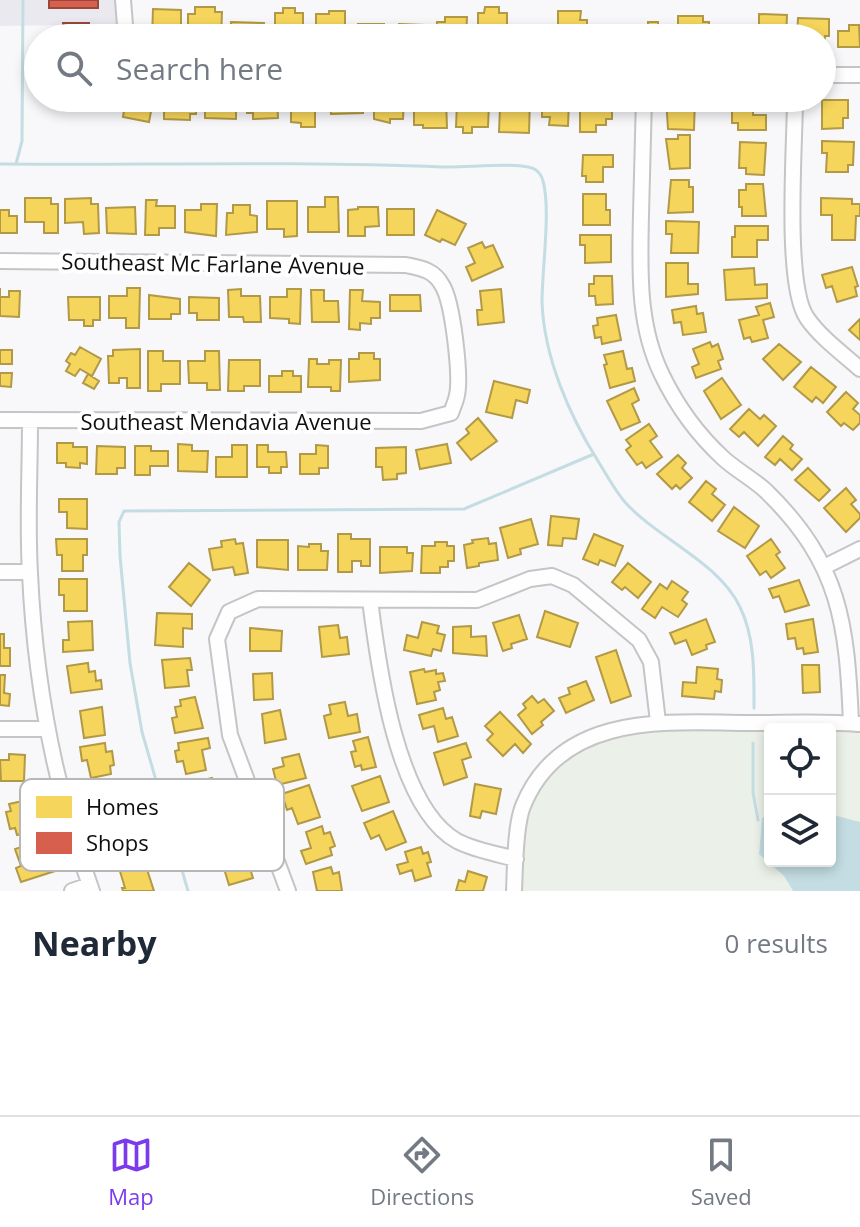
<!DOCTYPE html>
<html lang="en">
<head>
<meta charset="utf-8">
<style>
	:root { --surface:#fff; --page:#f6f6f7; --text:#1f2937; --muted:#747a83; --line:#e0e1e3; --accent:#7c3aed }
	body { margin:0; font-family:"Open Sans",sans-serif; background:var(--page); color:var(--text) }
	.controls { position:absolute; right:24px; bottom:24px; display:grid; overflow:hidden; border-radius:8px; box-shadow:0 4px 12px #0003 }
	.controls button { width:72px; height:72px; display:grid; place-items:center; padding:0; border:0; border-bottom:2px solid var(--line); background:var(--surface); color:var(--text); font:40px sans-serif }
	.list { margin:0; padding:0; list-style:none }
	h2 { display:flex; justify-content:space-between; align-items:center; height:104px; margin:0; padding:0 32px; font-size:34px }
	h2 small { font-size:26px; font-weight:400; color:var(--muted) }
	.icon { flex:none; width:44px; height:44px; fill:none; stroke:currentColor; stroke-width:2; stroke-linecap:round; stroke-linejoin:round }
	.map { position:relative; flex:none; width:860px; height:891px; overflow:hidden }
	.search { position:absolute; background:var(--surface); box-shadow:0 4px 12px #0003; left:24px; right:24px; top:24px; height:88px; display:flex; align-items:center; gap:20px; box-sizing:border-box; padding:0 28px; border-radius:44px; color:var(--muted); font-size:30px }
	.sheet { height:224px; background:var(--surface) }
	nav { display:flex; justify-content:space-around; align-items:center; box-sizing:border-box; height:112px; border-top:2px solid var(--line); background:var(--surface); font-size:22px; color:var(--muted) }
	nav a { display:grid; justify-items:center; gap:4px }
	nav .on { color:var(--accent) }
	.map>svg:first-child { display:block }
	.built { fill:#ebe9f0 }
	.green { fill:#ebf1e8 }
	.water { fill:#c3dde2 }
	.homes { fill:#f6d55c; stroke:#b19945; stroke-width:2 }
	.shops { fill:#d6604d; stroke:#9a473b; stroke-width:2 }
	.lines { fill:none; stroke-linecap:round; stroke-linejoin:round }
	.stream { stroke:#c3dde2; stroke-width:3 }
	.minor-casing { stroke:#c5c4c6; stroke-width:18 }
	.minor { stroke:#fefefe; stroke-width:14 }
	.labels { text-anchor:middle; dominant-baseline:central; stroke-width:8; stroke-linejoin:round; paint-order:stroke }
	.street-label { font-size:22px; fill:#0f0e10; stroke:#fff }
	.key { fill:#fff; stroke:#b7b7b7; stroke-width:2 }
	.key-label { font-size:22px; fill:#0f0e10 }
</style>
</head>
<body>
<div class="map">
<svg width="860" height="891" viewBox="0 0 860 891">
	<rect width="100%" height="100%" fill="#f8f7fa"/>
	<!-- built -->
	<path class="built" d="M0,0H117V24L0,26Z"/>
	<!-- green -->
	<path class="green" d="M659,728L770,729V812L762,818L759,853L784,876L793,891H519L528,809L547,778L576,750L612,735Z
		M830,730L860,731V822L830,814Z"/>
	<!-- water -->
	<path class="water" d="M770,812V861H830V814L860,822V891H793L784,876L759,854L762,818Z"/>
	<!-- homes -->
	<path class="homes" d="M195,7H215V12H222L221,38H208V31L188,30V14H195Z
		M485,7H499V13H507V32H492V38H478V13H484Z
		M283,8H295V13H303V38H291V34L275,30V13H283Z
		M153,9L181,10V38H152Z
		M329,11H345V31H327V38H316V14H329Z
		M558,11H581L580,20H587V37L558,38Z
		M759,14L787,15L786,38H759Z
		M678,16H703V22H709V38H678Z
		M445,17H467L466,38H436L437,22H445Z
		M798,18L829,19V36H825L824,45H822V38H797Z
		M231,22L264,23L263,38H231Z
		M648,22H658V28H668V38H637V28H648Z
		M358,24H384V38H358Z
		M399,24L425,25V38H399Z
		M597,25H628V38H597Z
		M849,25H859L860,47H838V31H849Z
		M126,98L153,101L149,122L123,117Z
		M164,98L196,100V114H190V120L164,119Z
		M205,98H236V119L205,118Z
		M246,98H277L278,118L253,119V113H247Z
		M330,98H363V113L331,114Z
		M392,98H404L403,119H390V123L374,119V103L392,104Z
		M517,98H530L529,133L499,132L500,108L517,109Z
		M666,98H695L694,130L668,129Z
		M291,99H303V106H315V127H301V123L291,122Z
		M434,99H446L447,128H423V125H414V107H434Z
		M542,99L569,100L568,126L549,125L550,117H542Z
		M580,100H612V119H606V125H596V132H580Z
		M738,100H753V115H766V130H738V123H732V106H738Z
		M822,100H848V118H843V128L822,129Z
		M457,103L489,104L488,127H472V133H463V127H456Z
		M678,135H690V168L670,169L666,139H678Z
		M822,141L854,142L853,165H848V172H826L827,153H822Z
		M740,142L766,143L764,175L746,174V168H739Z
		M583,155H613V167H603V182H586V176H582Z
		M671,180H689V187H693V212L668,213Z
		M746,184H763L766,216H742V207H739V190H746Z
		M583,194H606V210H610V225H583Z
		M325,197H338L339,232H308V207H325Z
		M25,198H51V204H58V233H44V222H25Z
		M91,198V204H98L99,233L84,234L83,222L65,223V199Z
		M821,198L852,199V204H860V216H856L855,240H832V215H821Z
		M146,200H157L156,206H175V228H159V235H145Z
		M267,201H297V236L284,237V229H267Z
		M201,204H217L216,236L185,232V210H201Z
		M233,205H250V215L257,216V232L226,235L227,213H233Z
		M135,207L136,234L107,233L106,208Z
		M358,207H378L379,226L365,227V236H348V210L358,209Z
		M387,209H414V235H387Z
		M0,210H9V216H17V233H0Z
		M437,210L466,224L455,245L442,239L440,242L425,235Z
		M666,221L699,222L698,253H671L672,234H666Z
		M735,226H768V240H757V257H732V237H735Z
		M580,235H611V262L585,263V245H580Z
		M482,242L485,248L493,245L503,267L472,281L466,267L475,263L468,248Z
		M666,263H688V284H698V294L666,297Z
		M852,267L858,286L855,287L857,296L837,302L832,286L826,288L822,275Z
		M754,268L755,285L767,284V298L726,300L724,270Z
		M594,276H612L613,304L596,305L595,296H589V284H594Z
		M0,288V297H9V291H20L19,317L0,316Z
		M127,288H140L139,328H126V318H109V296H127Z
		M241,289V296H260L261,322H244L243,317H229L228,290Z
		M287,289H301L300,324L289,323V319L270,318V297H287Z
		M501,289L504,322L478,325L477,310H482L480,291Z
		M311,290H324V301H338L339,322H312Z
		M350,290H363L362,301L380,302V318H371V324L360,323V330L349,329Z
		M149,295L180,299V314H171V319H149Z
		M390,295H420L421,311H390Z
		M68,297H100V320H93V326H84V320H69Z
		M189,297L219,298V320H197V313H189Z
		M770,303L774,317L763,320L768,338L752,342L750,337L744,339L739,320L759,315L756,307Z
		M696,306L697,314L703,313L706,332L683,335L681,322L674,323L672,310Z
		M616,315L621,340L602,344L601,337L595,338L593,326L598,325L597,318Z
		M860,319V340L849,330Z
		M710,342L712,347L718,344L723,359L718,361L721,369L696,378L692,367L699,364L693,349Z
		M779,344L801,362L783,380L763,359Z
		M80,347L101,359L92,376L80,369L75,376L66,371L70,364L66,361L71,353L75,355Z
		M140,349V388H127V378H119V383H109L108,356H113V350Z
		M0,350H12V364H0Z
		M148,351H163V361H180V384H161V391H148Z
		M205,351H219L220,390H207V383H189L188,361H205Z
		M623,351L627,369L632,368L635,381L610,388L604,365L607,364L604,355Z
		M359,353H374V359H380V380L349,382V359H359Z
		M309,359H317V364H329V360H341L340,391H331V387H308Z
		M229,360H260V386H244V391H228Z
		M811,367L836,387L823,403L816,397L812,402L794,387Z
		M282,371H293V376H301V392H269V376H282Z
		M0,373H12L11,387L0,386Z
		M88,374L99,381L94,389L83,383Z
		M722,378L741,405L721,419L704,391Z
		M494,381L530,390L527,403L516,400L512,418L486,412Z
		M634,388L639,400L632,404L640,422L621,430L607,401Z
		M846,392L858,403L853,409L860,415V423L853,430L844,423L841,426L827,412Z
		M749,409L760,419L764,415L776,426L758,446L744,432L739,437L730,429Z
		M478,418L497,441L471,460L457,443L469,433L466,429Z
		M649,424L657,436L650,441L662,457L646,468L642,462L637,465L626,450L631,446L626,440Z
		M783,436L793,445L790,449L802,459L792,470L780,459L775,465L765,457Z
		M57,443H73V447H87V464L80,463V468L66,467V463H57Z
		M178,444L192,445V451H208L207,472L178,471Z
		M447,444L451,463L420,469L416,450Z
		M232,445H247V477H216V457H232Z
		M257,445H268V452H286L287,467H281V473H269V467H257Z
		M316,445L328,446V468H319V474H300V454H316Z
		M97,446L125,447V468H117V474H96Z
		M135,446H151V451H168V466H150V475H135Z
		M406,447V473L397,474V479L383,480L382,467H376V448Z
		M678,455L686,463L682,468L692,478L680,489L676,485L672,489L657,474Z
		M808,468L830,490L819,501L795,480Z
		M706,481L716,489L712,494L725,505L712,521L689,502Z
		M846,488L856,500L851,504L860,514V518L846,532L824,508Z
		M59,499H87V529L67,528V512H59Z
		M734,507L759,526L745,548L718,531Z
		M551,516L579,519L576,539L563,538L562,546L548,545Z
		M531,519L538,544L520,549L521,554L508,558L500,528Z
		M338,534H351V539H370V566H361V561H352V572H338Z
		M594,534L623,546L615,566L600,560L598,565L583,559Z
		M488,538L489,544L496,543L498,560L479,563V566L467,568L464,545L473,543L472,540Z
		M56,539H87V555H83V571H62V555H57Z
		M235,539L236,544L243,543L248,573L235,575L233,567L213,570L209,549L222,547L221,541Z
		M771,539L780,552L776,555L785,568L771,578L766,571L760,575L747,556Z
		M257,540H288V570L257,567Z
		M435,542H447V546H454V561H448V567H440V573H421L422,546H435Z
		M309,544H321V551H328L327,570H298V546L309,547Z
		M380,547H407V553H413L412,571L380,573Z
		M189,563L210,580L191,606L169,587Z
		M628,563L651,582L638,598L625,587L622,590L612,582Z
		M59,579H87V611H64V595H59Z
		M799,580L809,605L785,612L779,596L773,598L769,589Z
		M672,581L688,592L682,600L687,604L678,617L662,607L655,618L642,609L660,584L667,589Z
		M545,611L578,623L570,647L537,637Z
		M157,613L192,614V629L183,628V647L155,645Z
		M519,615L527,639L511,644L512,648L503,651L493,623Z
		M706,619L715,642L706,645L707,649L692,655L686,640L675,644L670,633Z
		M813,619L818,652L804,654L803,648L797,649L795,638L788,639L786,624Z
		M92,621L93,650L63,652V640H69L68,622Z
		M422,622L439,626L437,633L445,635L441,651L433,649L431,656L404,650L407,635L418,638Z
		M338,625L340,638L347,637L349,654L322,657L319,627Z
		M471,626V637L486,636L487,656L453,653V627Z
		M250,628L282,631L281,651H250Z
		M0,634H4V648H10V666H0Z
		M616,650L631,696L611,703L596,657Z
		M190,658L192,670H187L189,686L165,688L162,660Z
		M88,663L89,672L95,671L96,681L101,680L102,689L71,693L67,666Z
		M802,665H819L820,692L803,693Z
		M697,667L718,669L717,679L722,680L721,692L715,691L714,699L682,696L683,682L696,683Z
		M424,669L425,672L436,670V674L443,673L445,681L438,682L440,690L434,692L436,700L417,704L410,672Z
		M272,673L273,699L254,700L253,674Z
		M0,675H5L4,693L10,694L9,706L0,705Z
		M586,681L594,700L566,713L559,698L570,694L568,688Z
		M532,696L538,703L544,699L554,711L541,722L543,725L532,734L518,715L526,708L523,704Z
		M195,697L203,728L175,733L172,718L177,717L175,707L181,706L180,700Z
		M345,702L348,716L357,714L360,732L329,738L324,716L331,714L329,705Z
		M102,707L105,735L84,738L80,711Z
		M443,708L446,719L452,717L458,736L438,742L434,726L423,729L419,715Z
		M280,710L286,739L265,743L262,714Z
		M500,712L531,744L523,753L515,744L503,756L487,740L493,734L485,726Z
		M368,737L376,767L362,770L361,765L355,767L351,752L356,751L353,741Z
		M208,738L210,748L202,750L206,770L186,774L183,761L177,762L175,751L179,750L178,743Z
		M105,743L106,752L112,751L114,765L110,766L111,774L91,778L87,760L82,761L80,747Z
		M466,743L471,757L462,760L467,777L444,785L434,753Z
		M9,754L25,755L24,781H1L0,760H9Z
		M299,754L306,778L277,785L273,769L284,766L282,758Z
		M380,776L389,802L362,811L352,786Z
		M212,778L216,795L225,793L228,807L193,816L190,806L196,804L193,792L197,791L195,782Z
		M475,784L501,789L496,814L482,811L480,818L470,816Z
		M309,785L320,817L298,824L292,808L287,810L282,794Z
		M36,798L38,810L33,811L38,830L17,835L15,828L10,829L6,812L11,811L9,804Z
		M393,811L406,842L386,850L379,835L371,839L364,823Z
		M322,826L324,834L330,832L335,846L330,848L332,855L306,864L301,851L311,848L306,832Z
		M47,838L51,849L41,852L44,860L50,857L55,871L21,882L16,868L21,866L15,849Z
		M421,847L423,854L428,852L431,862L427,863L431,876L415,881L412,870L400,874L397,865L408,862L405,852Z
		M239,857L241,864L248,862L253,878L229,885L222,862Z
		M144,860L154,891H123L122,888H125L119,868Z
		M331,867L333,874L339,872L342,891H317L313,872Z
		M468,871L487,877L483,891H456L459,880L465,882Z"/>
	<!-- shops -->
	<path class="shops" d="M49,0H98V8H49Z
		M63,23H89V38H63Z"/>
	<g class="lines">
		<!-- stream -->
		<path class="stream" d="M0,164C147,165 295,161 442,167C466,168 511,162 532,168C538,170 542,176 543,181C551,210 542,269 542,302C544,357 569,415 598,461C606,474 614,489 624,501C656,538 718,561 740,607C755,638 754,673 754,708
			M16,164L22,141L23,0
			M753,743V793L758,820
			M188,891L142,732L130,663L120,556L119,522L124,511L464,509L594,454"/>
		<!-- minor casing -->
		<g class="minor-casing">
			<path id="minor" d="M123,0L126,38
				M822,75H860
				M644,98C643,137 642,175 641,214C640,268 637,324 662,375C677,406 697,434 723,458C736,470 753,479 766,491C841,564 847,625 851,723
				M795,98C795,144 784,285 807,318C821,338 842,353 860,369
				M0,261L406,265C421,268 434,270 442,285C453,302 461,376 457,395C456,401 453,407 451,413L421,421L0,420
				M30,420C30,471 27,523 30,574C35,681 55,790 92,891
				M824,567L860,549
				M0,572H30
				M370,600C378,664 396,807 457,841C474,850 497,854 516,859
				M0,729H47
				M72,891L90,885
				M288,891L230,735L217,639L229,612L258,599L477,600L530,579L552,576L573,585L639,640L651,662L658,722
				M514,891C515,869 515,825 523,806C561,712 666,722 749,723C785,723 823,721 859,724"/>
		</g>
		<!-- minor -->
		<use href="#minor" class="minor"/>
	</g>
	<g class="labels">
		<!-- street labels -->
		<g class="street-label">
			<text transform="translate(213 263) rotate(1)">Southeast Mc Farlane Avenue</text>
			<text x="226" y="421">Southeast Mendavia Avenue</text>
		</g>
	</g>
	<!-- legend -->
	<rect x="20" y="779" width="264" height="92" rx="12" class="key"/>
	<rect x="36" y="796" width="36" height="22" fill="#f6d55c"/>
	<rect x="36" y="832" width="36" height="22" fill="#d6604d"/>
	<g class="key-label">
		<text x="86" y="815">Homes</text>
		<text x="86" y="851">Shops</text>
	</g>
</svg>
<div class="controls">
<button><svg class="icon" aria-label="locate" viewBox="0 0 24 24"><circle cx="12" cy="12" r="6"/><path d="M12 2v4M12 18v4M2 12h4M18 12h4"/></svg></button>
<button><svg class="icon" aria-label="layers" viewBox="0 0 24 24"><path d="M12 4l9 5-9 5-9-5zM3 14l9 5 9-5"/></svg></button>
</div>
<div class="search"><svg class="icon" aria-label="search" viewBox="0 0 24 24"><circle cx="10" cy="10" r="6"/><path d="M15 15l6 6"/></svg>Search here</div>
</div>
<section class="sheet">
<h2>Nearby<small>0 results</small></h2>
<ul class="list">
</ul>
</section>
<nav>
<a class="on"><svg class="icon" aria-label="map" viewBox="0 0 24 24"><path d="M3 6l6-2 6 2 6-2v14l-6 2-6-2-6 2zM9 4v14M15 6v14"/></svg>Map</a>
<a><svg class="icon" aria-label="directions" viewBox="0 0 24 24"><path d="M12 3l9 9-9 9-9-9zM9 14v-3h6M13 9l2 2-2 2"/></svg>Directions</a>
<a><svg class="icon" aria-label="saved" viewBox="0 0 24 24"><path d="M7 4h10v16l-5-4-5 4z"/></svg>Saved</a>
</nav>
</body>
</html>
